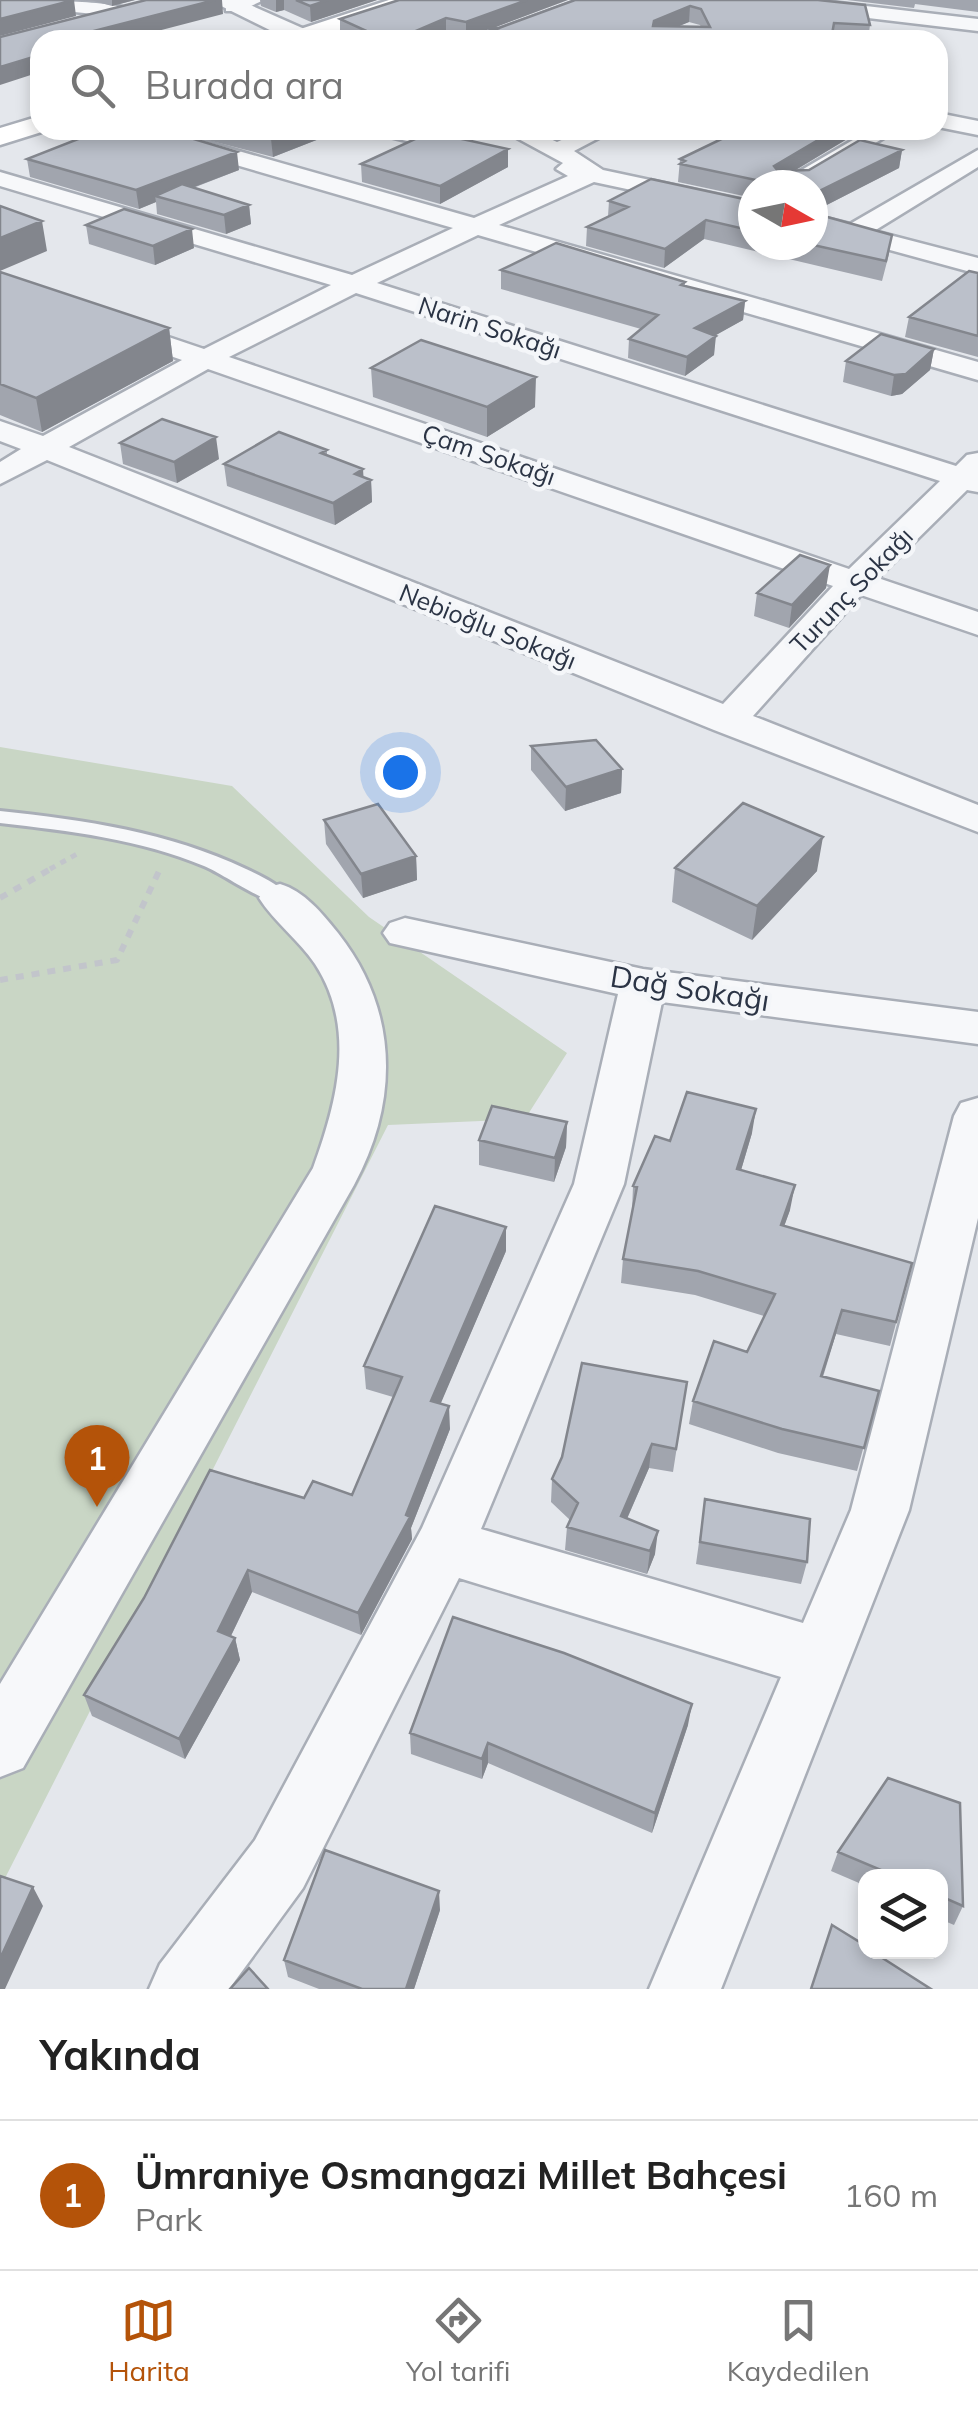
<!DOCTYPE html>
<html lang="tr">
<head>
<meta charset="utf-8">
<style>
	:root { --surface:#fff; --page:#f6f6f6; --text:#222; --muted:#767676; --line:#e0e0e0; --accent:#b45309 }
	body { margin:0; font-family:Mulish,sans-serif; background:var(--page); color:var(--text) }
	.controls { position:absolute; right:30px; bottom:30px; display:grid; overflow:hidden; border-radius:20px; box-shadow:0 5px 15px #0003 }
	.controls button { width:90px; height:90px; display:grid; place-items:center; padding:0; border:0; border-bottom:2px solid var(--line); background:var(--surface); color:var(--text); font:50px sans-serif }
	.compass { position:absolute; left:738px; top:170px; width:90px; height:90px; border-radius:50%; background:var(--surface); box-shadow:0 5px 15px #0003; rotate:99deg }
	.you { position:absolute; left:400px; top:772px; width:35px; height:35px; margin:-25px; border:8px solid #fff; border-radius:50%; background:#1a73e8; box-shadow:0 0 0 15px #1a73e833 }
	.badge { display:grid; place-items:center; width:65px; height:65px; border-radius:50%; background:var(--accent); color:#fff; font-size:32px; font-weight:700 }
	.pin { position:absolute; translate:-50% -82px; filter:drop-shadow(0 2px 5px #0008) }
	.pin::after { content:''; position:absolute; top:52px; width:35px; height:30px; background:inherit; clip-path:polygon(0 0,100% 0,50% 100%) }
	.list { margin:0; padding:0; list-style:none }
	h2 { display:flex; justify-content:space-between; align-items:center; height:130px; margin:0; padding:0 40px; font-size:42px }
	h2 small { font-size:32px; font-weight:400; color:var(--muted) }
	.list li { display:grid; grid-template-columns:65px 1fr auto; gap:30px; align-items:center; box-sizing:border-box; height:150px; padding:0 40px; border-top:2px solid var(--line) }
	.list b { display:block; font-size:38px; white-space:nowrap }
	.list p { margin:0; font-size:32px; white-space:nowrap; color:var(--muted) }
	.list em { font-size:32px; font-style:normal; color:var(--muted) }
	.icon { flex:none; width:55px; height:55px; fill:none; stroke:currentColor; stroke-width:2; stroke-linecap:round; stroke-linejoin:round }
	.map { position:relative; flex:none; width:978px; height:1989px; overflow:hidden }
	.search { position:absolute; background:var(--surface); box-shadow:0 5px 15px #0003; left:30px; right:30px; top:30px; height:110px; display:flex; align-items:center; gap:25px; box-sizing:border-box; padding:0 35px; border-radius:30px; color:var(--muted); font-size:38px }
	.sheet { height:280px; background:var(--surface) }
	nav { display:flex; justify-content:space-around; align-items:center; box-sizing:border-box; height:140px; border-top:2px solid var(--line); background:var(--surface); font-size:28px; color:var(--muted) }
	nav a { display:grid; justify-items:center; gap:5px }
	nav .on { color:var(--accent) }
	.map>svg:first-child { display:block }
	.green { fill:#c9d6c5 }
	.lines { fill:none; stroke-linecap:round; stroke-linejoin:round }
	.service-casing { stroke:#a9aeb7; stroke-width:6 }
	.minor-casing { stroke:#a9aeb7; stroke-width:5 }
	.tertiary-casing { stroke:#a9aeb7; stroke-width:5 }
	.secondary-casing { stroke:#a9aeb7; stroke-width:5 }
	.path-far1 { stroke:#c2c5cb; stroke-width:5; stroke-dasharray:6 6; stroke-linecap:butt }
	.path { stroke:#c2c5cb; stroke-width:6; stroke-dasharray:8 8; stroke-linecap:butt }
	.service { fill:#f7f8fa; fill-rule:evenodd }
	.minor { fill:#f7f8fa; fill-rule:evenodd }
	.tertiary { fill:#f7f8fa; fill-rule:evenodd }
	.secondary { fill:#fff; fill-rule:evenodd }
	.wall { fill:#a1a5ae; fill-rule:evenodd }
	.shaded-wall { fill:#83868d }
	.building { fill:#bbc0ca; stroke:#83868d; stroke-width:2.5; fill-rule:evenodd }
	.labels { text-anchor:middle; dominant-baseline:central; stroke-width:9; stroke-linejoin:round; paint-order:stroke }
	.far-street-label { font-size:25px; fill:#2b3445; stroke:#f4f6f9 }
	.street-label { font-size:30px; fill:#2b3445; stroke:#f4f6f9 }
</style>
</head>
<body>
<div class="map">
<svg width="978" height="1989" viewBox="0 0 978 1989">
	<rect width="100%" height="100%" fill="#e4e7ec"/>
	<!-- green -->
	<path class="green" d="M0,747L232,786L369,917L567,1053L525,1119L388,1125L0,1888Z"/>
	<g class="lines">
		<!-- service casing -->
		<g class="service-casing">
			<path id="service" d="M0,811C85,820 168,832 246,869C261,876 280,885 291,898L288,903C270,908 224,874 204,866C139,839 70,831 0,823Z"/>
		</g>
		<!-- minor casing -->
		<g class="minor-casing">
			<path id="minor" d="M4,0C34,0 113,0 134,11L125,17L13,6Z
				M236,0H264L240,11H226V3Z
				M579,0H606L498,40H469Z
				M758,0H814L978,19V31L767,6Z
				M938,113L978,121V135L938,127Z
				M130,130H165L474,218L568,176L556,169L563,163L502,130H531L557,142L584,130H614L574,151L603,170L753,202V216L594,182L499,225L978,362V380L478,235L377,283L956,466L967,455L978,453V492L967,490L878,578L978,612V635L861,595L753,716L978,805V832L714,730L47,460L0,484V462L21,449L0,441V421L43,436L182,360L0,297V280L204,349L331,285L0,186V172L352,275L453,228L133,135ZM356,293L940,481L849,569L229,357ZM208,369L833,586L723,704L69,447Z
				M379,130H417L488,147L491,152L480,159L382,135Z
				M870,130H897L805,185H776Z
				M978,150V167L874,231L978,258V274L813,229V215L850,224Z
				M280,884C304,891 322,913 338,933C398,1009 400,1100 354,1185L23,1768L0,1777V1684L313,1168C337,1102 357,1028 315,964C299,940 274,922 259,898L265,888Z
				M405,918L643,969L978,1012V1044L662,1002L624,1184L481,1529L803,1623L851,1510L954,1116L961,1103L978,1098V1218L909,1510L721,1989H649L781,1677L459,1578L303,1888L229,1989H149L160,1964L255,1840L422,1528L574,1184L618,994L390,943L383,933L390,923Z"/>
		</g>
		<!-- tertiary casing -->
		<g class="tertiary-casing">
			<path id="tertiary" d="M209,0H239L309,31L313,36L310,40H290Z"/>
		</g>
		<!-- secondary casing -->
		<g class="secondary-casing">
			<path id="secondary" d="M389,0H423L420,5L314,40H278L282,35Z
				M40,116V130H48L0,145V128Z"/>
		</g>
		<!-- path-far1 -->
		<path class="path-far1" d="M50,869L77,854"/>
		<!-- path -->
		<path class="path" d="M0,898L54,867
			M0,980L117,960L160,869"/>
		<!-- service -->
		<use href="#service" class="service"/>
		<!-- minor -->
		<use href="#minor" class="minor"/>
		<!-- tertiary -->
		<use href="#tertiary" class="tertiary"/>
		<!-- secondary -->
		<use href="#secondary" class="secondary"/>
	</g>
	<!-- wall -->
	<path class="wall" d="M77,0H135L112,6L94,1Z
		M260,0H377L311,22L284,10L276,12L261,6Z
		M399,0L495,28H499L575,0H818L870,25L868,40L832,39L831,40H487V31L466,38L446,34L432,40H351L340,35V19ZM689,22L700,25L701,27L677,26Z
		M847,0H978V12L915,4L914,8Z
		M169,130H342L273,157Z
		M680,130H723L708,137Z
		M740,130H862L796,170H809L902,150L899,168L813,212V185H753V198L678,182L680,159Z
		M27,159L239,170L193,188L249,205L251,224L226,234L157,214L156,202L139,209L30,177Z
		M361,164L508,167L440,204L362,182Z
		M609,201H753V245H813L889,254L882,281L704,239L664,268L586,246L587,227L608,216Z
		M86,225L194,248L155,265L89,244Z
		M501,270L685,282V286L745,301L743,320L715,335L714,355L685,376L628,358L629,339L641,329L501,289Z
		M0,272L169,328L173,361L42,432L0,415Z
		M978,273V357L905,337L909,317Z
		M934,349L930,370L902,394L891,396L843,382L846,361Z
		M371,368L535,407L487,437L373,397Z
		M120,443L219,459L177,483L123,464Z
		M327,450V455L363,469V477L371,480L372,502L335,525L227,486L224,464Z
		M826,588L789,628L754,616L757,593Z
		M531,746L622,769L621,793L565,811L531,770Z
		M324,820L416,856L417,880L363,898L326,844Z
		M675,868L817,871L752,940L672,902Z
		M567,1122L566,1147L554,1182L479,1165V1140Z
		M752,1133L741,1170L790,1210L784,1226L912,1263L890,1346L836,1334L823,1377L879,1391L857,1471L778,1453L689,1424L693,1401L747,1352L764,1316L695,1295L621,1283L623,1259L632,1211L633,1186L670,1141Z
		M506,1251L440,1404L450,1429L411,1528L412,1539L361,1635L252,1592L231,1636L235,1638L240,1660L185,1759L92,1716L84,1695L304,1498L352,1495L393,1397L366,1389L364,1366Z
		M687,1382L673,1472L649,1468L627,1519L655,1554L647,1574L565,1550L567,1527L570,1520L551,1502L552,1479Z
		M705,1499L807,1562L801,1584L696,1564Z
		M688,1725L652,1833L488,1763L482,1779L411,1754L410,1733Z
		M888,1778L960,1803L963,1906L954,1925L940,1919V1876H866V1886L831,1871L838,1852Z
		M440,1910L414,1989H319L288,1977L284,1960Z"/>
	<!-- shaded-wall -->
	<path class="shaded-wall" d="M74,0L76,16L0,36V19Z
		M112,0H135L112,6Z
		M215,0H222L223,14L123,40H79L78,35Z
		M276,0H284V10L276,12Z
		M328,0H377L311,22L310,6Z
		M527,0H568L491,29L487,28V31L466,38V22Z
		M690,6L689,22L654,37L652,40L654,21Z
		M446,18V34L432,40H395Z
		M40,55V72L0,85V67Z
		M295,130H342L273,157L271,139Z
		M708,130H723L708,137Z
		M835,130H862L772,184L774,166Z
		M508,149V167L440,204V186Z
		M902,150L899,168L813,212V194Z
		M237,152L239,170L165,198L155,196L156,202L139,209L136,190Z
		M249,205L251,224L226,234L224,215Z
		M706,220L704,239L664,268L665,249Z
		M42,221L47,251L0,271V238Z
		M192,229L194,248L155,265L153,246Z
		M745,301L743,320L693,348L695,328Z
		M169,328L173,361L42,432L36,398Z
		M716,336L714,355L685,376L687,357Z
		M934,349L930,370L902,394L891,396L894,375Z
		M536,377L535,407L487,437V407Z
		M216,437L219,459L177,483L174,462Z
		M363,469L364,485L371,480L372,502L335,525L333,503L355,474Z
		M830,565L826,588L789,628L792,605Z
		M622,769L621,793L565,811L566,787Z
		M823,837L817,871L752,940L757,906Z
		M416,856L417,880L363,898L361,874Z
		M756,1109L752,1133L734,1194L737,1169Z
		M567,1122L566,1147L554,1182L555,1158Z
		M795,1185L790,1210L776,1249L781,1225Z
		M506,1227V1251L432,1424L431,1401Z
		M842,1310L836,1334L815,1400L821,1376Z
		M449,1406L450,1429L411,1528L412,1539L361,1635L358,1613L406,1515Z
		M652,1444L649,1468L618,1539L621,1516Z
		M658,1531L655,1554L647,1574L650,1551Z
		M248,1570L252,1592L223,1652L218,1631Z
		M235,1638L240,1660L185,1759L179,1739Z
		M692,1704L688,1725L652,1833L655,1813Z
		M488,1743V1763L482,1779V1759Z
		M33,1887L43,1906L5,1989H0V1959Z
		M439,1891L440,1910L414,1989H406Z"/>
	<!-- building -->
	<path class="building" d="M0,0H74L0,19Z
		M146,0H215L78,35L93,39L90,40H40V55L0,67V37Z
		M296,0H328L310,6Z
		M399,0H527L466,22L446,18L395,40H386L340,19Z
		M575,0H818L865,5L870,25L834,23L831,40H536L487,28H499ZM690,6L701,9L710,27L653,26L654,21Z
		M101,130H164L237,152L136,190L27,159Z
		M236,130H295L271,139Z
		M740,130H835L774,166L778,171L809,170L860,140L902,150L813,194V185H757L756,180L680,164L685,161L680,159Z
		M430,132L508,149L440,186L361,164Z
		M651,179L753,201V231L706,220L665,249L587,227L628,207L609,201Z
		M182,184L249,205L224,215L155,196Z
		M0,206L42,221L0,238Z
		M124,209L192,229L153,246L86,225Z
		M813,213L892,235L886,261L813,245Z
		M556,243L685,282L681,285L745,301L695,328L716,336L687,357L629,339L658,315L501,270Z
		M969,271L978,273V336L909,317Z
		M0,272L169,328L36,398L0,384Z
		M881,334L934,349L906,374L894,375L846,361Z
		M421,340L536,377L487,407L371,368Z
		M162,419L216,437L174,462L120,443Z
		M279,432L327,450L321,453L363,469L355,474L371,480L333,503L224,464Z
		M800,555L830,565L792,605L757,593Z
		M596,740L622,769L566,787L531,746Z
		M743,803L823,837L757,906L675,868Z
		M378,804L416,856L361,874L324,820Z
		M687,1092L756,1109L737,1169L795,1185L781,1225L912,1263L896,1322L842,1310L821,1376L879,1391L864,1448L782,1429L693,1401L714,1341L747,1352L775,1294L698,1271L623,1259L637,1187L633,1186L655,1136L670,1141Z
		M492,1106L567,1122L555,1158L479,1140Z
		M435,1206L506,1227L431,1401L449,1406L406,1515L410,1517L358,1613L248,1570L218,1631L235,1638L179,1739L84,1695L144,1598L210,1470L304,1498L313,1481L352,1495L402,1377L364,1366Z
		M582,1363L687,1382L676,1449L652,1444L621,1516L658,1531L650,1551L567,1527L578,1503L552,1479L562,1457Z
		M705,1499L810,1519L807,1562L700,1542Z
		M453,1617L564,1653L692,1704L655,1813L488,1743L482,1759L410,1733Z
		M888,1778L960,1803L963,1906L940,1896V1876H895L838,1852Z
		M325,1850L439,1891L406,1989H362L284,1960Z
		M0,1876L33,1887L0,1959Z
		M832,1925L866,1946V1952H873L931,1989H811Z
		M249,1968L268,1989H230Z"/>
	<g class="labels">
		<!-- far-street labels -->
		<g class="far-street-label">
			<text transform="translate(490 327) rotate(18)">Narin Sokağı</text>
			<text transform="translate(489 454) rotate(19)">Çam Sokağı</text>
			<text transform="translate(851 590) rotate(-46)">Turunç Sokağı</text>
			<text transform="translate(488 626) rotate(22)">Nebioğlu Sokağı</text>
		</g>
		<!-- street labels -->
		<g class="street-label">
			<text transform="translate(690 988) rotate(9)">Dağ Sokağı</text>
		</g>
	</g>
</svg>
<div class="controls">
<button><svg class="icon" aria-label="layers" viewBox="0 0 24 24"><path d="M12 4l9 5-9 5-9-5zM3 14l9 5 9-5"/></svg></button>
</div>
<svg class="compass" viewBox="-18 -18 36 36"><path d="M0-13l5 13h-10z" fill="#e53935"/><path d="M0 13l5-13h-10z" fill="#767676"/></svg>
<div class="you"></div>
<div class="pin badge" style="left:97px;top:1507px">1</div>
<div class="search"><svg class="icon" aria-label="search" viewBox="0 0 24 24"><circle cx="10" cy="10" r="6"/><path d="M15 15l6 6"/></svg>Burada ara</div>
</div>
<section class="sheet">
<h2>Yakında<small></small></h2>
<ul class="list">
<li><span class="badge">1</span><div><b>Ümraniye Osmangazi Millet Bahçesi</b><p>Park</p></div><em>160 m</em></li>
</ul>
</section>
<nav>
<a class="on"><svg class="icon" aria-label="map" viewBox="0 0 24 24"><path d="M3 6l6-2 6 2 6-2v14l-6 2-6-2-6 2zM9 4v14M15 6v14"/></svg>Harita</a>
<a><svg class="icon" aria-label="directions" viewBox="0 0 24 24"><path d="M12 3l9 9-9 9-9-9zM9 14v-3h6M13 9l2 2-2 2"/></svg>Yol tarifi</a>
<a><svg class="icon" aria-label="saved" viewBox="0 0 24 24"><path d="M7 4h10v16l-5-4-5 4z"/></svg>Kaydedilen</a>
</nav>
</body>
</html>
